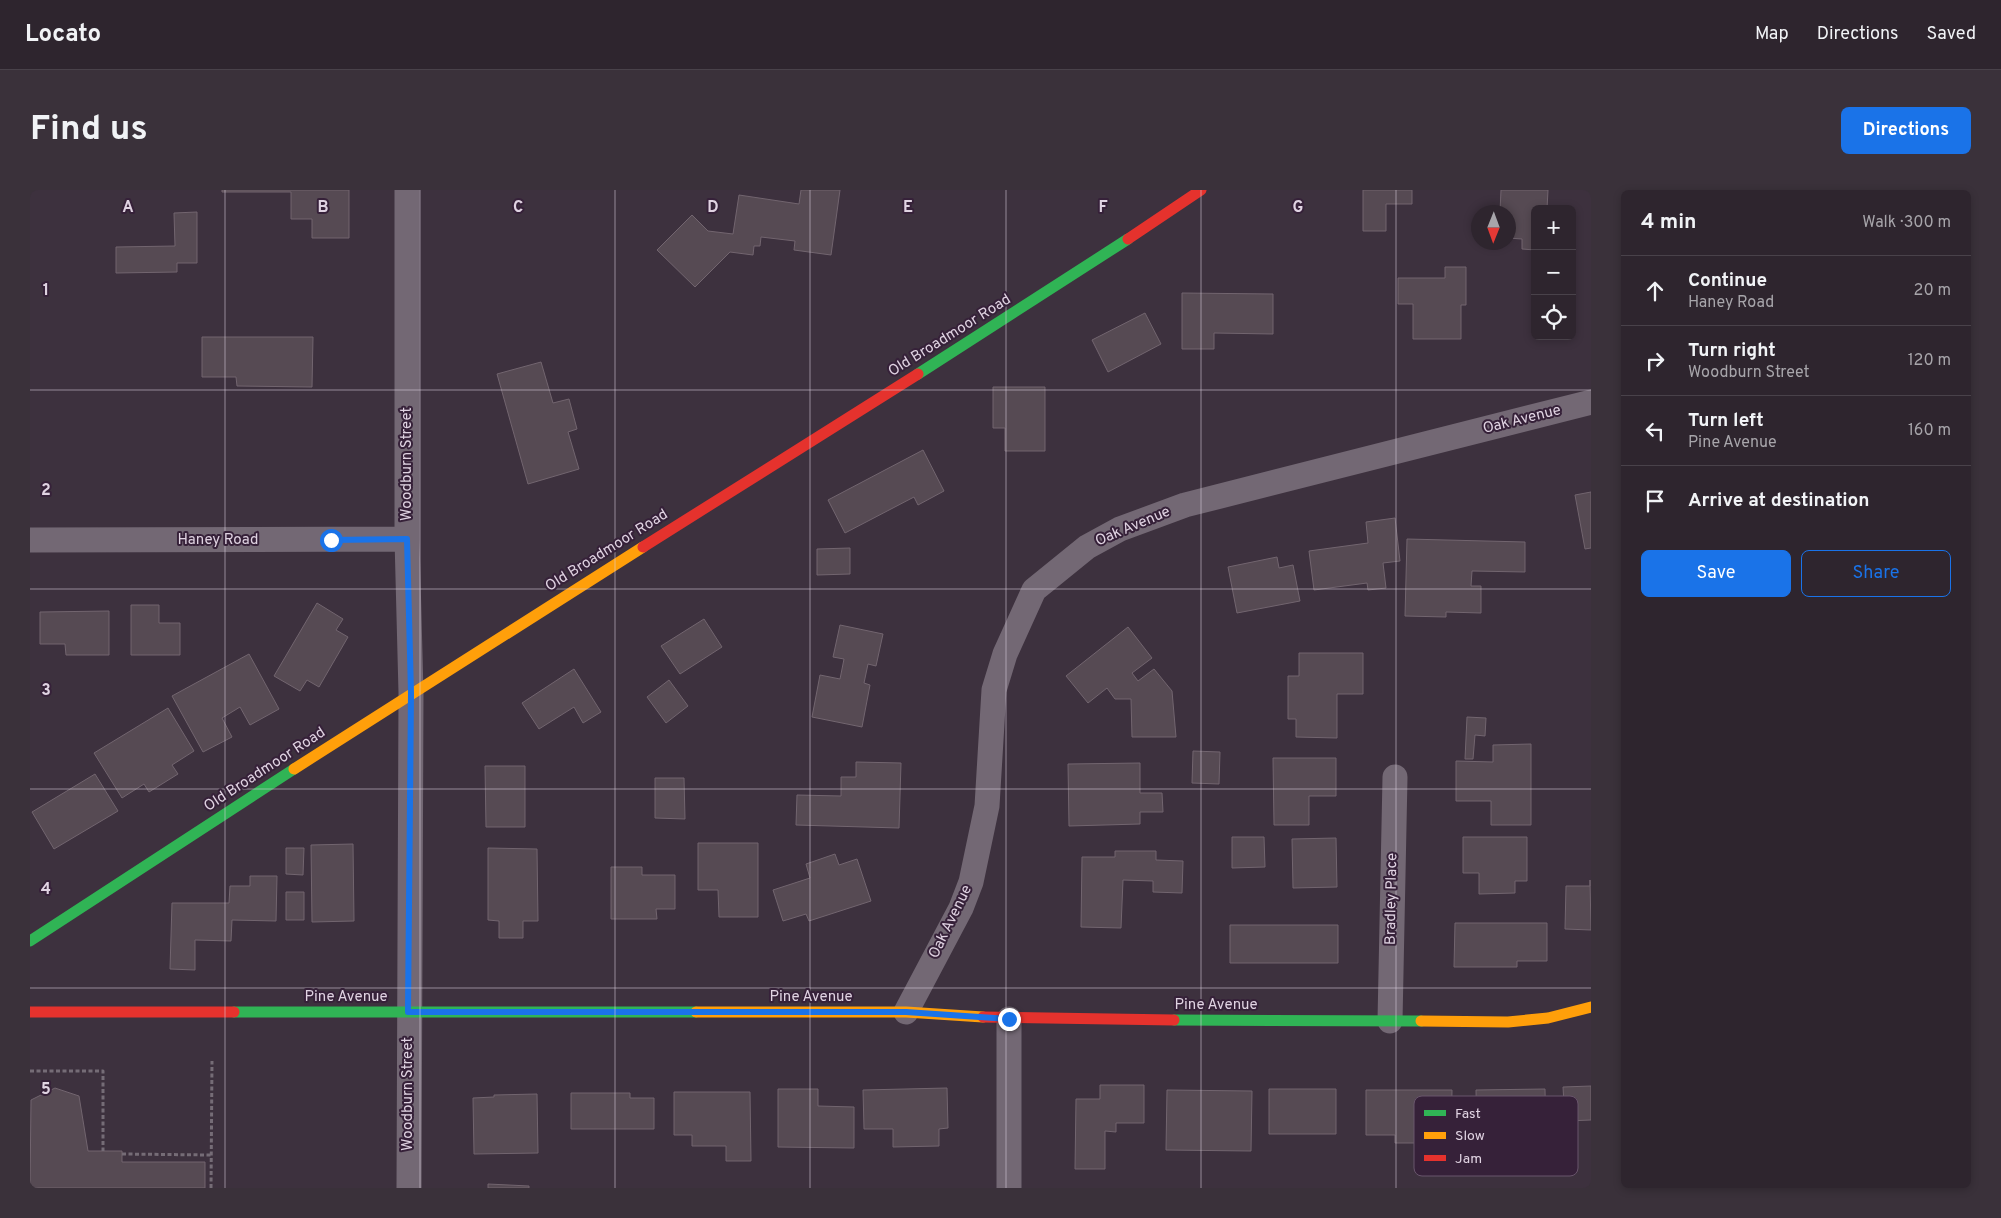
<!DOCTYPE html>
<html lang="en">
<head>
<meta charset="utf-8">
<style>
	:root { --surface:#2e252e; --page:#3a313a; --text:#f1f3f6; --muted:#a7a5aa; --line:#49424a; --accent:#1a73e8 }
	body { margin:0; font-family:Overpass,sans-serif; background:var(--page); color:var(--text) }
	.controls { position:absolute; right:15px; top:15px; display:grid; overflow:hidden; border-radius:8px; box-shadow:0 2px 8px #0003 }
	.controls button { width:45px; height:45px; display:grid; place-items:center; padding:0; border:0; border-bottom:1px solid var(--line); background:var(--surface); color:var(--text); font:25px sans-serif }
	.compass { position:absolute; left:1441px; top:15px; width:45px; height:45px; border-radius:50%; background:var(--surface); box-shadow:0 2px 8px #0003; rotate:181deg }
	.stop { position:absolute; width:15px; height:15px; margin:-11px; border:4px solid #1a73e8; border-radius:50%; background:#fff }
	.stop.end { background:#1a73e8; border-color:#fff; box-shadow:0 1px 5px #0008 }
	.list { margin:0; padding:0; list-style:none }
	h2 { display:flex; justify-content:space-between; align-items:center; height:65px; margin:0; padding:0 20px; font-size:21px }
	h2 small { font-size:16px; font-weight:400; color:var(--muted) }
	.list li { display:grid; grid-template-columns:32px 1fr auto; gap:15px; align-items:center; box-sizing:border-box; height:70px; padding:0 20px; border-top:1px solid var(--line) }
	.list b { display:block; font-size:19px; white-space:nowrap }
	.list p { margin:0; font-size:16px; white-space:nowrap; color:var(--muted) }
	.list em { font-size:16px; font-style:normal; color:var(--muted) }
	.actions { display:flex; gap:10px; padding:15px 20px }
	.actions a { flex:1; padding:11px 0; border:1px solid var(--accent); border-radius:8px; text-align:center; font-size:18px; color:var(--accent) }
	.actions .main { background:var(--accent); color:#fff }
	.icon { flex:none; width:28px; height:28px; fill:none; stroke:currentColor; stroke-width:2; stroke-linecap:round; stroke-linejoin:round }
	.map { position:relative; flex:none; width:1561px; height:998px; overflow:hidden; border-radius:8px }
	header { display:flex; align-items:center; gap:30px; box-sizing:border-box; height:70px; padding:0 25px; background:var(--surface); border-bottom:1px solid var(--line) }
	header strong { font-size:24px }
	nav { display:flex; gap:28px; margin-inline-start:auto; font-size:18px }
	.intro { display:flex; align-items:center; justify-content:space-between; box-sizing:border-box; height:120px; padding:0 30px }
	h1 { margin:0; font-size:35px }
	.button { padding:12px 22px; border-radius:8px; background:var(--accent); color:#fff; font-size:18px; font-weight:700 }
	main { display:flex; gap:30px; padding:0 30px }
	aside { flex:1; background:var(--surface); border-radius:8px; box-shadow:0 2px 8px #0003 }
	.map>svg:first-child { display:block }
	.building { fill:#564a53; stroke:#72656f }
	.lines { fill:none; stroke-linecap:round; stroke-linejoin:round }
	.path { stroke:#756c76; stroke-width:3; stroke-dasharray:4 2.5; stroke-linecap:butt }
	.street { stroke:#736874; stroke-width:25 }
	.fast { stroke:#30b455; stroke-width:11 }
	.slow { stroke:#ff9f0a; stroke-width:11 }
	.jam { stroke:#e5322d; stroke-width:11 }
	.route { stroke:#1a73e8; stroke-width:6 }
	.grid { fill:none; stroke:#e0d3e2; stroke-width:1; stroke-opacity:0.55 }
	.labels { text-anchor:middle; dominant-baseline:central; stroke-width:4; stroke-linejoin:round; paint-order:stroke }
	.street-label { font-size:15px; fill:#e0d3e2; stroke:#362139 }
	.key { fill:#362139; stroke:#69566c; stroke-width:1 }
	.key-label { font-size:14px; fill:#e0d3e2 }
	.grid-label { font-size:16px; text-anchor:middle; font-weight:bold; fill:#e0d3e2; stroke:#362139; stroke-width:4; stroke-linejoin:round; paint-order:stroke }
</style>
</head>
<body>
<header>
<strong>Locato</strong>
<nav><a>Map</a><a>Directions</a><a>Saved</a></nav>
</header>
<div class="intro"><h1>Find us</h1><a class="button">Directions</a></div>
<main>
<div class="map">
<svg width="1561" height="998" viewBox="0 0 1561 998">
	<rect width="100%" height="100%" fill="#3d313e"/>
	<!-- building -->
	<path class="building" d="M192,0H319V48H282V29H261V2H192Z
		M771,0H810L801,65L764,60L765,51L731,47L730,56H724L723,65L700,62L665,97L627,60L662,25L678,41L703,44L709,5L769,14Z
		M1333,0H1382V14H1356V41H1333Z
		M1471,0H1518L1517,19H1505V60L1492,59V49L1478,48V22H1470Z
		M167,22V73H147V82L86,83V57L145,56L144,23Z
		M1415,77H1436V115H1431V149H1383V114H1368V88H1415Z
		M1152,103L1243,104V144L1184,143V159H1152Z
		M1115,123L1131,154L1078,182L1062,150Z
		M172,147H283L282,197L207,196L206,187H172Z
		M511,172L523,213L539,209L547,239L538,242L549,279L498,294L467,184Z
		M963,197H1015V261H975V238H963Z
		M893,260L914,301L888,315L884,307L815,343L798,310Z
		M1561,302V358L1555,359L1545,305Z
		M1365,328L1370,371L1353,373L1356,398L1338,400L1337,393L1284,400L1279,361L1338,353L1336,332Z
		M1377,349L1495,352V382L1442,381L1441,396H1451V423L1416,422V427L1375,426Z
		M820,358V384L787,385V359Z
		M1247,367L1249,378L1263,375L1270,411L1207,423L1198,377Z
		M287,413L313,429L306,440L318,447L289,497L277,490L270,501L244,486Z
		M101,415H129V433H150V465H101Z
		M79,421V465H36L35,454H10V422Z
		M674,429L692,457L650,484L631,456Z
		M810,435L853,444L846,476L838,474L834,493L840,495L832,537L782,527L790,485L810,489L814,469L803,467Z
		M1098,437L1122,468L1102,483L1108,491L1124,479L1142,501L1146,547H1102L1101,509H1085L1077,498L1058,513L1036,486Z
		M1269,463H1333V504H1307V548L1266,547V529H1258V486H1269Z
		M219,464L249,519L220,535L210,517L192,528L202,547L173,562L142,506Z
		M544,479L571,522L553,533L544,517L509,539L492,513Z
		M639,490L658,516L636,533L617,507Z
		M138,518L164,561L142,575L148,584L119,602L114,594L92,608L64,563Z
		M1437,527L1456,528L1455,546L1445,545L1443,569H1435Z
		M1501,554V635H1461V611H1426V571L1463,572V555Z
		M1163,561L1190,562L1189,594L1162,593Z
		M1243,568H1306V606H1279V635H1244Z
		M826,572L871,573L869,638L766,635L767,605L811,606V587H826Z
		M1110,573V603H1132L1133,622H1110V634L1039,636L1038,574Z
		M455,576H495V637H456Z
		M65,584L88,621L24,659L2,622Z
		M625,588H654L655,629L625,628Z
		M1202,647H1234L1235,677L1202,678Z
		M1433,647H1497V691H1485V703L1449,704V683H1433Z
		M1306,648L1307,697L1263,698L1262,649Z
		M668,653H728V727H689L688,700H668Z
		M323,654L324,731L282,732L281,655Z
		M256,658H274L273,685L256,684Z
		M458,658L507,659L508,731H493V748H469V731L458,730Z
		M1085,661H1126V670L1153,671L1152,703L1123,702V691L1093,690L1091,738L1051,737L1052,667H1085Z
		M805,664L809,675L827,669L841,711L779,731L776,724L753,731L743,700L780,688L776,674Z
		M581,677H612V685H645V719H626L627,729H581Z
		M220,686H247L246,731L202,730L201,751L165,750V780L140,779L142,713H199L200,696H220Z
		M1560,690L1561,740L1535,739L1536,696H1560Z
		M256,702H274V730H256Z
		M1425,733H1517V771H1487V777H1424Z
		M1200,735H1308V773H1200Z
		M1070,895H1114V933H1086V942L1075,941V979H1045L1046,909H1070Z
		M1561,896V930L1535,931L1533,897Z
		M25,898L49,906L58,961H92V972H175V998H0L1,910Z
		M917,898L918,938L909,939V956L863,957V939H834L833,900Z
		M748,899H788V916L824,917V958L748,957Z
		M1239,899H1306V944H1239Z
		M1515,899L1516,950L1447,951L1446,900Z
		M1137,900L1222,901L1221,961L1136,960Z
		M1336,900H1422L1421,953H1365V945H1336Z
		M644,902H720L721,971H696V956H662V945H644Z
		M541,903H600V908H624V939H541Z
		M507,904L508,963L444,964L443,908L464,907V905Z
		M458,994L499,996V998H458Z"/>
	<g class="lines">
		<!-- path -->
		<path class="path" d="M0,881H73V961
			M92,964L181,965
			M181,998L182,871"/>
		<!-- street -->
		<path class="street" d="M377,0V349L381,503L379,998
			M0,350L377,349
			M876,822L931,718L941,692L957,616L964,500L975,464L1004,400L1057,357L1090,339L1155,315L1561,212
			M979,829V998
			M1360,831L1365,587"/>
		<!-- fast -->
		<path class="fast" d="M888,184L1098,49
			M0,751L264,579
			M204,822H666
			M1144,830L1391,831"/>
		<!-- slow -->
		<path class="slow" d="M264,579L613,357
			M666,822H876L953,827
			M1391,831L1478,832L1518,828L1561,817"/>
		<!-- jam -->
		<path class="jam" d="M1098,49L1171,0
			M613,357L888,184
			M0,822H204
			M953,827L1144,830"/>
	</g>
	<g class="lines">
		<!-- route -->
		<path class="route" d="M301,350L377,349L381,503L378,822H876L979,829"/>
	</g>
	<!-- grid -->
	<path class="grid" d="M195,0V998M390,0V998M585,0V998M780,0V998M976,0V998M1171,0V998M1366,0V998M0,200H1561M0,399H1561M0,599H1561M0,798H1561"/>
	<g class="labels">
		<!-- street labels -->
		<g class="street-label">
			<text transform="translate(920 146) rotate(-32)">Old Broadmoor Road</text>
			<text transform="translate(1492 230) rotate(-14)">Oak Avenue</text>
			<text transform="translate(377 274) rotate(-90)">Woodburn Street</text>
			<text transform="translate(1103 337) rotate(-23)">Oak Avenue</text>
			<text x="188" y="350">Haney Road</text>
			<text transform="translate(577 361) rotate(-32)">Old Broadmoor Road</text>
			<text transform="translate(235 580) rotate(-33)">Old Broadmoor Road</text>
			<text transform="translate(1362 709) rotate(-89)">Bradley Place</text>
			<text transform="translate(921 732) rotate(-64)">Oak Avenue</text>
			<text x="316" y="807">Pine Avenue</text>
			<text x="781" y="807">Pine Avenue</text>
			<text x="1186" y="815">Pine Avenue</text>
			<text transform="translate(378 904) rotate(-90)">Woodburn Street</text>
		</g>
	</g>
	<!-- legend -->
	<rect x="1384" y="906" width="164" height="80" rx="8" class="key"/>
	<rect x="1394" y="920" width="22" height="6" fill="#30b455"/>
	<rect x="1394" y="942" width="22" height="7" fill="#ff9f0a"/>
	<rect x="1394" y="965" width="22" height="6" fill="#e5322d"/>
	<g class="key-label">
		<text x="1425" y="928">Fast</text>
		<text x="1425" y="950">Slow</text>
		<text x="1425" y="973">Jam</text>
	</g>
	<g class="grid-label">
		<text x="98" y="22">A</text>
		<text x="293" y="22">B</text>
		<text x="488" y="22">C</text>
		<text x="683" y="22">D</text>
		<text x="878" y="22">E</text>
		<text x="1073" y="22">F</text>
		<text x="1268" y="22">G</text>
		<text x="16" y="105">1</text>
		<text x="16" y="305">2</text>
		<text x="16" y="505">3</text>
		<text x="16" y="704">4</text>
		<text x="16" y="904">5</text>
	</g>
</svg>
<div class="controls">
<button>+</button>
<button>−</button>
<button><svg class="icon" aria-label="locate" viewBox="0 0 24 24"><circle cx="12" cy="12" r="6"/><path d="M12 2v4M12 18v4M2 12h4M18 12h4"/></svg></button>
</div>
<svg class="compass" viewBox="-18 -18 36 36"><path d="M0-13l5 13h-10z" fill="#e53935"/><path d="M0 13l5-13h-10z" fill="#a7a5aa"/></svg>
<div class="stop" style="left:301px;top:350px"></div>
<div class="stop end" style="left:979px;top:829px"></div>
</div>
<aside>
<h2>4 min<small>Walk · 300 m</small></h2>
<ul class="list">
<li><svg class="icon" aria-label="ahead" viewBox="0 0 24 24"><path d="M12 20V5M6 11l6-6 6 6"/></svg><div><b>Continue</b><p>Haney Road</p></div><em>20 m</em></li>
<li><svg class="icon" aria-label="right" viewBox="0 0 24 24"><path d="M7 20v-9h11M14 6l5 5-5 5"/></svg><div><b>Turn right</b><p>Woodburn Street</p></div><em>120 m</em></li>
<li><svg class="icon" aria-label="left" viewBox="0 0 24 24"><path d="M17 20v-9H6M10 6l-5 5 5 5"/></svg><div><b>Turn left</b><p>Pine Avenue</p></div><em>160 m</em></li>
<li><svg class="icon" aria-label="arrive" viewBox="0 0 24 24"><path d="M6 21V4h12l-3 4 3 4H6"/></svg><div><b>Arrive at destination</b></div></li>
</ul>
<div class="actions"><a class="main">Save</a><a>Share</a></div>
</aside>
</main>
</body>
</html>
